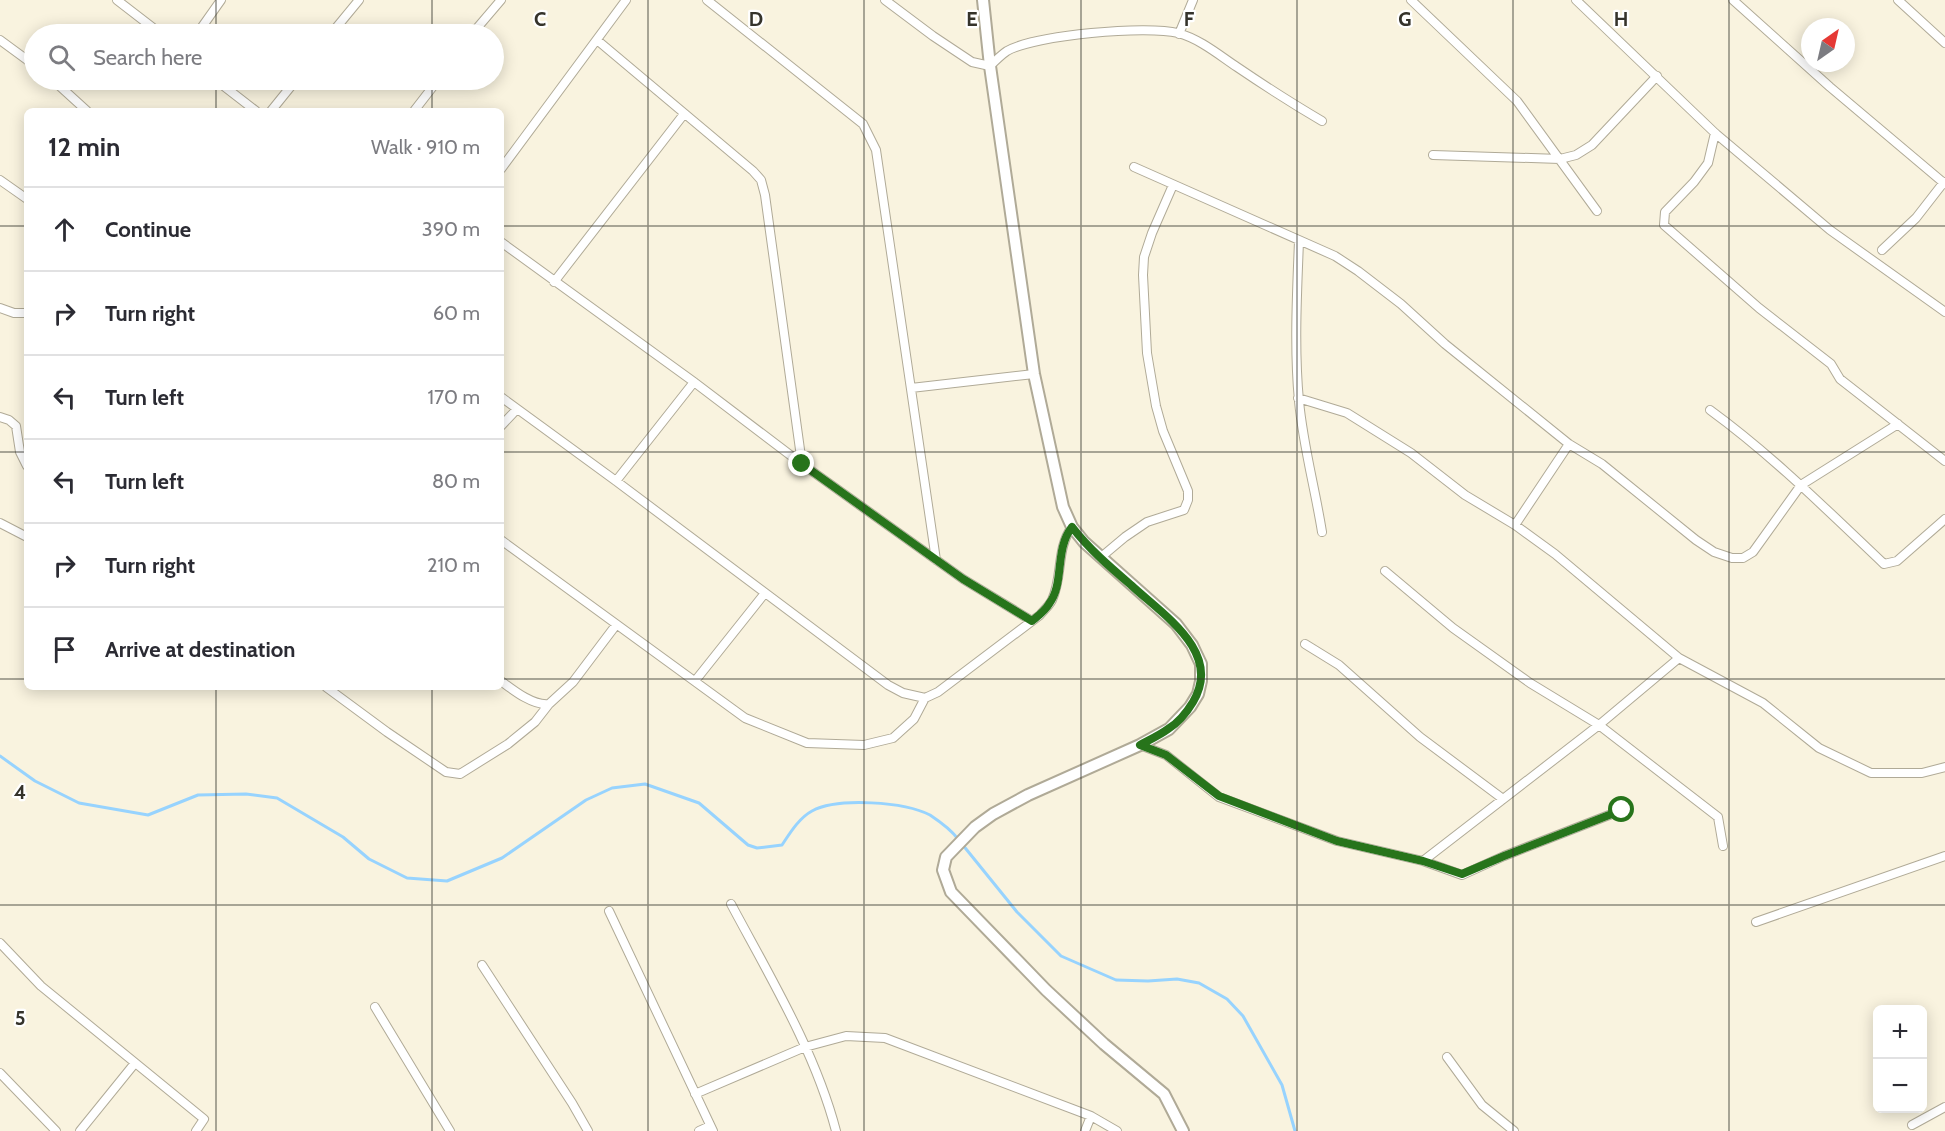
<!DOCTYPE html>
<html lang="en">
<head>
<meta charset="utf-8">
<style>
	:root { --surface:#fff; --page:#f7f7f7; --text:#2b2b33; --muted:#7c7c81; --line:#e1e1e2 }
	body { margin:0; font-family:Cabin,sans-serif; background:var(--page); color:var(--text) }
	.controls { position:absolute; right:18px; bottom:18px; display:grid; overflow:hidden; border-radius:9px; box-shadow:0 3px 15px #0003 }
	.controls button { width:54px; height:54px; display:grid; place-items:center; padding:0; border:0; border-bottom:2px solid var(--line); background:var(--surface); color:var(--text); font:30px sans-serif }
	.compass { position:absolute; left:1801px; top:18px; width:54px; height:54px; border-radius:50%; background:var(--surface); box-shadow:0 3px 15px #0003; rotate:34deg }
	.stop { position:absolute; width:18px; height:18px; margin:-14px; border:4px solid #27741b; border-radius:50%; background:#fff }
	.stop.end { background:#27741b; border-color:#fff; box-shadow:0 2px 6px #0008 }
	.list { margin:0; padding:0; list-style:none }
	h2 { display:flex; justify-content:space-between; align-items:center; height:78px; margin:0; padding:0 24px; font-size:26px }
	h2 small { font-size:20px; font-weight:400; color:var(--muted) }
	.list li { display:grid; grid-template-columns:39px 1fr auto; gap:18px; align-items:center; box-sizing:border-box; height:84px; padding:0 24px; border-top:2px solid var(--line) }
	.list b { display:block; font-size:22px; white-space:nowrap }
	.list em { font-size:20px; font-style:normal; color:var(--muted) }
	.icon { flex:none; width:33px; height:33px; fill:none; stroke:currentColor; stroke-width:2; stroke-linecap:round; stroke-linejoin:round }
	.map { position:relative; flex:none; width:1945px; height:1131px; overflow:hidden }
	.search { position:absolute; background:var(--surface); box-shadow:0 3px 15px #0003; left:24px; top:24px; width:480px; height:66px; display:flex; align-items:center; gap:15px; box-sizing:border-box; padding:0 21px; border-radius:33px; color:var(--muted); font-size:22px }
	.panel { position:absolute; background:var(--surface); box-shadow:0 3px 15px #0003; left:24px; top:108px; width:480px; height:582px; border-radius:9px }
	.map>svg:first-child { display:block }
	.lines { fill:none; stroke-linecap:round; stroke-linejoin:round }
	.stream { stroke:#97d3fe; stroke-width:3 }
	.street-casing { stroke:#b0aa97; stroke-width:10 }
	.secondary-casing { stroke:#b0aa97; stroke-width:14 }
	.street { stroke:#fff; stroke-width:8 }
	.secondary { stroke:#fff; stroke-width:10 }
	.route { stroke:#27741b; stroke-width:8 }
	.grid { fill:none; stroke:#35332b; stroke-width:1.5; stroke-opacity:0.55 }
	.grid-label { font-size:20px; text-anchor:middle; font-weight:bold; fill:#35332b; stroke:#fff; stroke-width:4.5; stroke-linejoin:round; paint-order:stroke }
</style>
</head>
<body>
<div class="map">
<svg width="1945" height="1131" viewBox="0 0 1945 1131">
	<rect width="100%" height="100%" fill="#f9f3df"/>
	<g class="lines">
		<!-- stream -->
		<path class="stream" d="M0,756L35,781L79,803L148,815L198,795L246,794L277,798L343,837L369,859L407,878L447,881L502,858L586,800L612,788L645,784L699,803L748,845L757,848L782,845C790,833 799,818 812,811C838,797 905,802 930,815C939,821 952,831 958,839
			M962,844L1017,912L1061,956L1116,980L1148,981L1177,979L1199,983L1227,999L1243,1016L1282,1085L1295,1131"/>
		<!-- street casing -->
		<g class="street-casing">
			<path id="street" d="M117,0L161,34
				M707,0L863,124L876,150L936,560
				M885,0L933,36L972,62L990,66C995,61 1001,55 1007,51C1035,35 1147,25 1178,33C1200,39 1219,55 1237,67C1265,86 1293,104 1322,121
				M1411,0L1517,101L1597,211
				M1576,0L1715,133L1830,230L1945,312
				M1733,0L1830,87L1945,184
				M1898,0L1945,43
				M197,34L221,0
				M331,34L359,0
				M472,34L501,0
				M1179,34L1193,0
				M0,40L34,65
				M597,40L753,171L761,180L765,195L802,464
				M53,80L87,111
				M216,80L256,111
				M271,111L296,80
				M414,111L438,80
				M1715,133L1708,163L1694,182L1665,212L1664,225L1759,308L1831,364L1840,379L1945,461
				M1433,155L1560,159L1576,155L1592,145L1657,76
				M1134,167L1335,256L1358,271L1401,304L1445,344L1569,444L1602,464L1696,540L1714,552L1732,558H1743L1753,552L1801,485L1898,424
				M501,169L626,0
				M0,180L27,199
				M1299,241C1297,293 1294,348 1299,401C1303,445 1315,488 1322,532
				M501,242L694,382L802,464L963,579L1032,621
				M1882,250L1916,218L1944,182
				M554,282L684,114
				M0,308L14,313H27
				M911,388L1034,374
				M501,397L616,481L888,685L903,693L925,698L938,692L1040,615C1044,610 1049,606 1052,600C1063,577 1056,548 1072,527
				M1710,410C1773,456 1828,511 1884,564L1897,561L1945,519
				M0,417L9,420L16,426L20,452L27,466
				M501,426L517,409
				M616,481L694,382
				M0,523L27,537
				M1515,525L1569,444
				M501,540L745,718L807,743L864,745L893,738L914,719L925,698
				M1100,558L1125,537L1147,522L1184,510L1188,500V491L1163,431L1156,406L1147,353L1143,275L1144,257L1152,233L1173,185
				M1385,571L1453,628L1530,683L1599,725L1718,817L1723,846
				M1305,644L1339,665L1420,737L1503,799
				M1679,658L1763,703L1819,748L1871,773H1922L1945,767
				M501,681C513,690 533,706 549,704L573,682L616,625
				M695,681L765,593
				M326,687L387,732L446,772L460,774L508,744L535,722L549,704
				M1140,745L1166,755L1219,797L1337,841L1423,861L1599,725L1679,658L1555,554L1515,525L1465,495L1411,453L1347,413L1298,398
				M1423,861L1462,875L1504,856L1622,810
				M731,904C770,977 815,1051 836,1131
				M609,911L713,1131
				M1756,922L1945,856
				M0,943L41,986L204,1119L196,1131
				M482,965L572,1103L588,1131
				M375,1007L450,1131
				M1447,1057L1482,1105L1514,1131
				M0,1073L56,1131
				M695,1094L805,1047L846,1036L885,1038L1091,1116L1117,1131
				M1912,1125L1945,1107
				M80,1131L135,1063
				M699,1131L710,1126
				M1085,1131L1091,1116"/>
		</g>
		<!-- secondary casing -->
		<g class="secondary-casing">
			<path id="secondary" d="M983,0L990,66L1034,374L1063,507L1072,527L1084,542L1176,624L1192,645L1201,664V681L1198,694L1190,707L1169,729L1140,745L1028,795L993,814L975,827L946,857L943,870L951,892L1046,990L1104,1044L1164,1094L1183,1131"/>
		</g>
		<!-- street -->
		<use href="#street" class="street"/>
		<!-- secondary -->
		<use href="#secondary" class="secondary"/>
	</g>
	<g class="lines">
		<!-- route -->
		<path class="route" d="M802,464L963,579L1032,621C1038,616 1045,611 1049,604C1065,583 1054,550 1072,527C1089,549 1110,567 1131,585C1163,615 1223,652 1193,702C1187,712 1178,723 1168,729C1160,735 1149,740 1140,745L1166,755L1219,796L1337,841L1423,861L1462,874L1504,856L1622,810"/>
	</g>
	<!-- grid -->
	<path class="grid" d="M216,0V34M432,0V34M648,0V1131M864,0V1131M1081,0V1131M1297,0V1131M1513,0V1131M1729,0V1131M216,80V111M432,80V111M0,226H27M501,226H1945M0,452H27M501,452H1945M0,679H27M501,679H1945M216,687V1131M432,687V1131M0,905H1945"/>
	<g class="grid-label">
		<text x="540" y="26">C</text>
		<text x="756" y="26">D</text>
		<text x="972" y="26">E</text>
		<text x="1189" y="26">F</text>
		<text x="1405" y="26">G</text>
		<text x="1621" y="26">H</text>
		<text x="20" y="799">4</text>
		<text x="20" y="1025">5</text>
	</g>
</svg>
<div class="controls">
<button>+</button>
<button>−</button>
</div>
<svg class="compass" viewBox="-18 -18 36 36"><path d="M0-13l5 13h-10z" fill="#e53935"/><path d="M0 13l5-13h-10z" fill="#7c7c81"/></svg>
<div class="stop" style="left:1622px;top:810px"></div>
<div class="stop end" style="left:802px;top:464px"></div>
<div class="search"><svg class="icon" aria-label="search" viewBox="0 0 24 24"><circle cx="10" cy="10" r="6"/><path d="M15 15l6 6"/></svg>Search here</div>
<section class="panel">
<h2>12 min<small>Walk · 910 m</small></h2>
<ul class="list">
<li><svg class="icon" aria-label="ahead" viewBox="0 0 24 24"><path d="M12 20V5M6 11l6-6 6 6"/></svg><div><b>Continue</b></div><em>390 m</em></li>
<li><svg class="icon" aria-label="right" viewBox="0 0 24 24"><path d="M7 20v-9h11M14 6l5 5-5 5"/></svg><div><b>Turn right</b></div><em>60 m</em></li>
<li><svg class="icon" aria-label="left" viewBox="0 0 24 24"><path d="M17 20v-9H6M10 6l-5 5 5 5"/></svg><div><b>Turn left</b></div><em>170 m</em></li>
<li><svg class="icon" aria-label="left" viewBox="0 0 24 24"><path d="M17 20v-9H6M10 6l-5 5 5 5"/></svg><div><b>Turn left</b></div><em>80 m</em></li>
<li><svg class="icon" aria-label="right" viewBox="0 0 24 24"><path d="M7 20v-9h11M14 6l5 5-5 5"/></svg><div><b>Turn right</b></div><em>210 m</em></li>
<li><svg class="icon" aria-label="arrive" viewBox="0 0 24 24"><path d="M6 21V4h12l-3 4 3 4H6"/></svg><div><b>Arrive at destination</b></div></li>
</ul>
</section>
</div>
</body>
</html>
